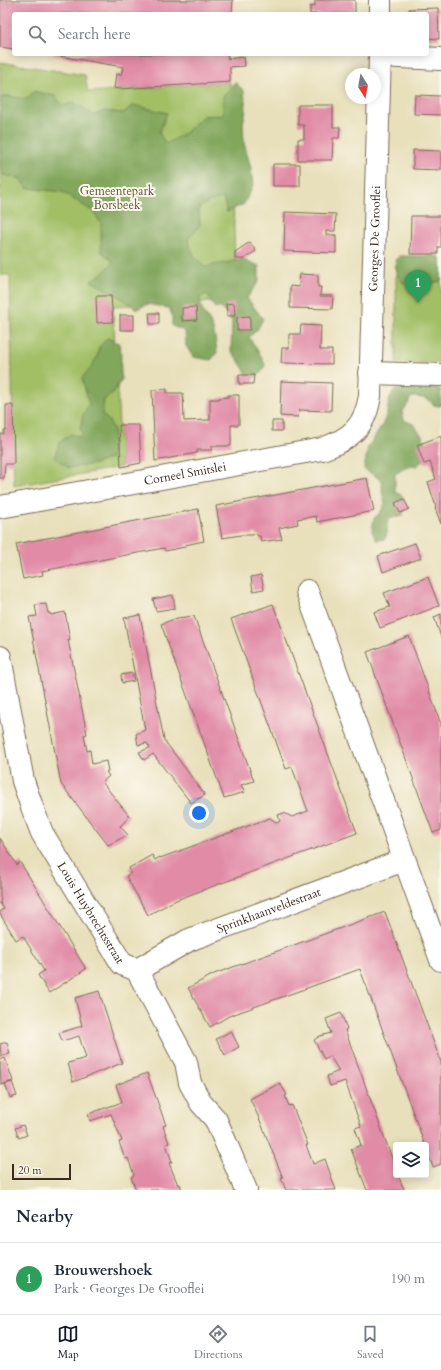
<!DOCTYPE html>
<html lang="en">
<head>
<meta charset="utf-8">
<style>
	:root { --surface:#fff; --page:#f6f6f7; --text:#1f2937; --muted:#747a83; --line:#e0e1e3; --accent:#111827 }
	body { margin:0; font-family:Cardo,serif; background:var(--page); color:var(--text) }
	.controls { position:absolute; right:12px; bottom:12px; display:grid; overflow:hidden; border-radius:4px; box-shadow:0 2px 10px #0003 }
	.controls button { width:36px; height:36px; display:grid; place-items:center; padding:0; border:0; border-bottom:1px solid var(--line); background:var(--surface); color:var(--text); font:20px sans-serif }
	.compass { position:absolute; left:345px; top:68px; width:36px; height:36px; border-radius:50%; background:var(--surface); box-shadow:0 2px 10px #0003; rotate:169deg }
	.scale { position:absolute; left:12px; bottom:10px; width:59px; box-sizing:border-box; padding-left:4px; border:2px solid #3b2a1e; border-top:0; font-size:11px; line-height:14px; white-space:nowrap; color:#3b2a1e; -webkit-text-stroke:3px #fbf7ec; paint-order:stroke }
	.you { position:absolute; left:199px; top:813px; width:14px; height:14px; margin:-10px; border:3px solid #fff; border-radius:50%; background:#1a73e8; box-shadow:0 0 0 6px #1a73e833 }
	.badge { display:grid; place-items:center; width:26px; height:26px; border-radius:50%; background:var(--accent); color:#fff; font-size:13px; font-weight:700 }
	.pin { position:absolute; translate:-50% -33px; filter:drop-shadow(0 1px 2px #0008) }
	.pin::after { content:''; position:absolute; top:21px; width:14px; height:12px; background:inherit; clip-path:polygon(0 0,100% 0,50% 100%) }
	.list { margin:0; padding:0; list-style:none }
	h2 { display:flex; justify-content:space-between; align-items:center; height:52px; margin:0; padding:0 16px; font-size:17px }
	h2 small { font-size:13px; font-weight:400; color:var(--muted) }
	.list li { display:grid; grid-template-columns:26px 1fr auto; gap:12px; align-items:center; box-sizing:border-box; height:72px; padding:0 16px; border-top:1px solid var(--line) }
	.list b { display:block; font-size:15px; white-space:nowrap }
	.list p { margin:0; font-size:13px; white-space:nowrap; color:var(--muted) }
	.list em { font-size:13px; font-style:normal; color:var(--muted) }
	.icon { flex:none; width:22px; height:22px; fill:none; stroke:currentColor; stroke-width:2; stroke-linecap:round; stroke-linejoin:round }
	.map { position:relative; flex:none; width:441px; height:1190px; overflow:hidden }
	.search { position:absolute; background:var(--surface); box-shadow:0 2px 10px #0003; left:12px; right:12px; top:12px; height:44px; display:flex; align-items:center; gap:10px; box-sizing:border-box; padding:0 14px; border-radius:4px; color:var(--muted); font-size:15px }
	.sheet { height:124px; background:var(--surface) }
	nav { display:flex; justify-content:space-around; align-items:center; box-sizing:border-box; height:56px; border-top:1px solid var(--line); background:var(--surface); font-size:11px; color:var(--muted) }
	nav a { display:grid; justify-items:center; gap:2px }
	nav .on { color:var(--accent) }
	.map>svg:first-child { display:block }
	.green { fill:#a2bf66; stroke:#6e7442 }
	.forest { fill:#81a65b; stroke:#5e683c }
	.building { fill:#e18ba7 }
	.lines { fill:none; stroke-linecap:round; stroke-linejoin:round }
	.minor-casing { stroke:#786a55; stroke-width:24 }
	.minor { stroke:#fff; stroke-width:22 }
	.labels { text-anchor:middle; dominant-baseline:central; stroke-width:4; stroke-linejoin:round; paint-order:stroke }
	.park-label { font-size:12px; fill:#5a5734; stroke:#fbf7ec }
	.street-label { font-size:12px; fill:#3b2a1e; stroke:#fbf7ec }
</style>
</head>
<body>
<div class="map">
<svg width="441" height="1190" viewBox="0 0 441 1190">
	<rect width="100%" height="100%" fill="#fbf7ec"/>
	<filter id="ink" filterUnits="userSpaceOnUse"><feTurbulence type="fractalNoise" baseFrequency=".025" numOctaves="2"/><feDisplacementMap in="SourceGraphic" scale="8" xChannelSelector="R" yChannelSelector="G"/><feConvolveMatrix kernelMatrix="1 2 1 2 8 2 1 2 1" color-interpolation-filters="sRGB"/></filter>
	<filter id="wash" filterUnits="userSpaceOnUse"><feTurbulence type="fractalNoise" baseFrequency=".012" numOctaves="4" result="noise"/><feDisplacementMap in="SourceGraphic" scale="16" xChannelSelector="R" yChannelSelector="G"/><feGaussianBlur stdDeviation="0.9" result="paint"/><feColorMatrix in="noise" values="0 0 0 0 0 0 0 0 0 0 0 0 0 0 0 0 0 1.4 0 .05"/><feComposite in="paint" operator="in"/></filter>
	<g filter="url(#wash)">
		<rect width="100%" height="100%" fill="#e8e0bb"/>
		<!-- green -->
		<path class="green" d="M0,62L85,75L88,92L230,82L236,301L113,306L121,467L14,486L10,275H0Z
			M441,264V363H396V266Z"/>
		<!-- forest -->
		<path class="forest" d="M235,82L244,91L246,110L243,123L244,143L251,168L253,186L244,204L227,212L223,198L210,201L199,208L200,225L188,239L193,254L204,267L244,259L259,266V281L247,298L263,319L257,330L249,337L261,356L265,365L261,373L250,379L237,358L231,351L232,321L221,308H215L207,294L200,297C200,313 204,310 210,322C215,332 216,343 217,353L211,360L193,357L186,346L185,331L172,326V315L169,308L147,304L137,309C123,298 107,290 91,281L104,272L113,262L101,251V224L94,212L62,192L27,188L21,179L0,174V98L8,96L27,99L34,91L55,96L63,106L74,102L94,115L105,111L123,113L134,105L167,113L159,133L166,144L186,132L203,116L223,115V96Z
			M399,256H439L441,261V281L416,287L402,282L397,274L395,260Z
			M107,338L119,343C123,355 119,367 122,379L113,393L104,400L102,414L109,421L114,430L111,458L96,464L69,468L54,457L60,442L71,434L79,437L83,434L80,429L83,415L89,404L82,378L91,367L97,357L99,347Z
			M433,386L441,390V405L439,406L434,405C429,398 420,397 411,397L408,404L402,412L404,420L413,424L423,437L428,457L416,466L407,467L395,474V492L403,496L404,508L403,515L389,519C385,526 389,531 385,539L376,540L372,531L374,518L380,513L385,504L382,492V481L374,475L364,469L368,447L382,426L387,413L389,401L393,391C406,386 419,387 433,386Z"/>
		<g id="blocks">
			<!-- building -->
			<path class="building" d="M0,0H233L232,14H14V49L0,47Z
				M315,0H355V14H310V7L315,6Z
				M438,8L439,39L427,38V14H410L409,9Z
				M47,54H228L227,59L244,57L245,66L230,67V82L119,89L114,88L116,74L121,75L123,67Z
				M415,95L441,96V115L414,114Z
				M298,105H333V127H340L339,138H333L332,160H298V139H304V125H298Z
				M413,150L441,151V170L413,169Z
				M273,164H300V186H273Z
				M285,212L336,214L335,231H326V235H336V253L284,251Z
				M411,216H441V247H438V254H410Z
				M250,242L256,251L244,259H235V252Z
				M300,274L318,275V287H321L320,296H333L332,309L290,308V286L299,287Z
				M96,296H111L113,322L97,323Z
				M234,303L235,316H227L226,304Z
				M196,307L197,320L182,321V308Z
				M149,313H159V324H150Z
				M120,315H134V330H120Z
				M250,316V330H237V317Z
				M301,325L321,326L320,350H332V364L281,363L282,348H289V334H300Z
				M239,375H254L253,384H239Z
				M281,381L332,383L331,411L299,410L298,417L280,416Z
				M167,389V393H183L184,421L210,420V399H219V398L228,397V395H239V425H231V446H212V450H197V453L155,461L152,390Z
				M6,405H13L14,464H5L4,478H0V434H4V430H6Z
				M272,421H282V431H272Z
				M119,425H139L141,463L121,467Z
				M441,436V524L435,508L436,507L428,482L436,479L430,462L424,464L417,445Z
				M367,478L374,511L317,522L316,516L297,519L298,524L279,528L282,539L261,542L260,536H258L255,533L253,535H241L222,538L216,506Z
				M404,499L409,509L400,513L395,503Z
				M198,509L204,541L185,545V547L165,551L164,548L42,571L43,575L23,579L16,544Z
				M415,543L421,558L383,572L378,556Z
				M261,575L264,589L253,591L251,577Z
				M428,577L439,606L380,628L374,612L390,607L384,593Z
				M173,595L175,608L156,611L153,599Z
				M46,604L48,613H50L51,615L65,612L70,640H68L87,734L84,735L87,751L90,750L92,764L106,761L108,771L106,772L109,776L102,782L130,817L120,826L128,835L108,845L61,784L29,617L37,616L35,605Z
				M273,604L357,833L176,900L148,915L126,876L131,873L129,868L152,855L155,860L160,857V858L270,818L277,823L280,821L278,815L284,813L292,817L308,811L292,767L286,769L231,619Z
				M441,614V637L434,617Z
				M140,615L164,740L205,795L191,803L153,754L144,760L139,752L150,748L147,743L138,745L136,734L145,730L124,618Z
				M194,616L254,781L241,785L245,792L224,798L161,624L177,618Z
				M409,636L441,724V830L433,833L367,652Z
				M132,673L134,681L122,683L121,675Z
				M0,838L17,865L20,862L86,969L49,993L38,975L44,971L23,936L16,940L0,914V911L4,909L0,903L1,899L0,898Z
				M385,912L441,1062V1164L433,1167L426,1149V1145H425L360,969L229,1016L210,1027L188,988L214,974Z
				M99,991L122,1063L73,1082L68,1063L86,1058L79,1036L62,1041L59,1033L82,1026L75,998Z
				M341,1013L347,1029L345,1030L396,1169V1175H398L404,1190H367L351,1149L361,1145L355,1128L361,1126L345,1081L330,1086L327,1076L339,1071L330,1056L324,1059L314,1040L320,1036L331,1033L326,1019Z
				M231,1031L239,1047L225,1055L216,1039Z
				M7,1042L10,1054L1,1056L0,1044Z
				M5,1058L13,1081L1,1085L0,1060Z
				M147,1073L166,1125L163,1126L169,1143L166,1144L172,1162L169,1163L178,1185L180,1184L182,1190H136L131,1177L134,1175L128,1158L125,1159L119,1142L122,1141L111,1114L90,1121L88,1114L122,1102L116,1085Z
				M12,1082L17,1096L10,1098L5,1084Z
				M280,1083L287,1095L285,1096L289,1106L292,1105L308,1145H306L313,1164L325,1159L336,1190H286L281,1178H283L259,1118L250,1099Z
				M23,1125L27,1135L19,1138L15,1128Z"/>
		</g>
	</g>
	<g filter="url(#ink)">
		<use href="#blocks" fill-opacity="0" stroke="#786a55" stroke-width="1"/>
		<g class="lines">
			<!-- minor casing -->
			<g class="minor-casing">
				<g id="minor">
					<path d="M380,14V0"/>
					<path d="M380,56L441,59"/>
					<path d="M370,373L441,375"/>
					<path id="s1" d="M0,507L322,449C351,439 365,427 370,396L380,54"/>
					<path d="M307,591L441,960"/>
					<path id="s2" d="M0,657L23,781L32,807L42,833L122,964L137,970L186,1062L190,1083L201,1103L216,1120L246,1190"/>
					<path id="s3" d="M137,970L189,940L404,860"/>
				</g>
			</g>
			<!-- minor -->
			<use href="#minor" class="minor"/>
		</g>
	</g>
	<g class="labels">
		<!-- park labels -->
		<g class="park-label">
			<text x="117" y="191">Gemeentepark<tspan x="117" dy="14">Borsbeek</tspan></text>
		</g>
		<!-- street labels -->
		<g class="street-label">
			<text stroke="none"><textPath href="#s1" startOffset="561">Georges De Grooflei</textPath></text>
			<text stroke="none"><textPath href="#s1" startOffset="188">Corneel Smitslei</textPath></text>
			<text stroke="none"><textPath href="#s3" startOffset="145">Sprinkhaanveldestraat</textPath></text>
			<text stroke="none"><textPath href="#s2" startOffset="275">Louis Huybrechtsstraat</textPath></text>
		</g>
	</g>
</svg>
<div class="controls">
<button><svg class="icon" aria-label="layers" viewBox="0 0 24 24"><path d="M12 4l9 5-9 5-9-5zM3 14l9 5 9-5"/></svg></button>
</div>
<svg class="compass" viewBox="-18 -18 36 36"><path d="M0-13l5 13h-10z" fill="#e53935"/><path d="M0 13l5-13h-10z" fill="#747a83"/></svg>
<div class="scale">20 m</div>
<div class="you"></div>
<div class="pin badge" style="left:418px;top:303px;background:#2e9e5b">1</div>
<div class="search"><svg class="icon" aria-label="search" viewBox="0 0 24 24"><circle cx="10" cy="10" r="6"/><path d="M15 15l6 6"/></svg>Search here</div>
</div>
<section class="sheet">
<h2>Nearby<small></small></h2>
<ul class="list">
<li><span class="badge" style="background:#2e9e5b">1</span><div><b>Brouwershoek</b><p>Park · Georges De Grooflei</p></div><em>190 m</em></li>
</ul>
</section>
<nav>
<a class="on"><svg class="icon" aria-label="map" viewBox="0 0 24 24"><path d="M3 6l6-2 6 2 6-2v14l-6 2-6-2-6 2zM9 4v14M15 6v14"/></svg>Map</a>
<a><svg class="icon" aria-label="directions" viewBox="0 0 24 24"><path d="M12 3l9 9-9 9-9-9zM9 14v-3h6M13 9l2 2-2 2"/></svg>Directions</a>
<a><svg class="icon" aria-label="saved" viewBox="0 0 24 24"><path d="M7 4h10v16l-5-4-5 4z"/></svg>Saved</a>
</nav>
</body>
</html>
